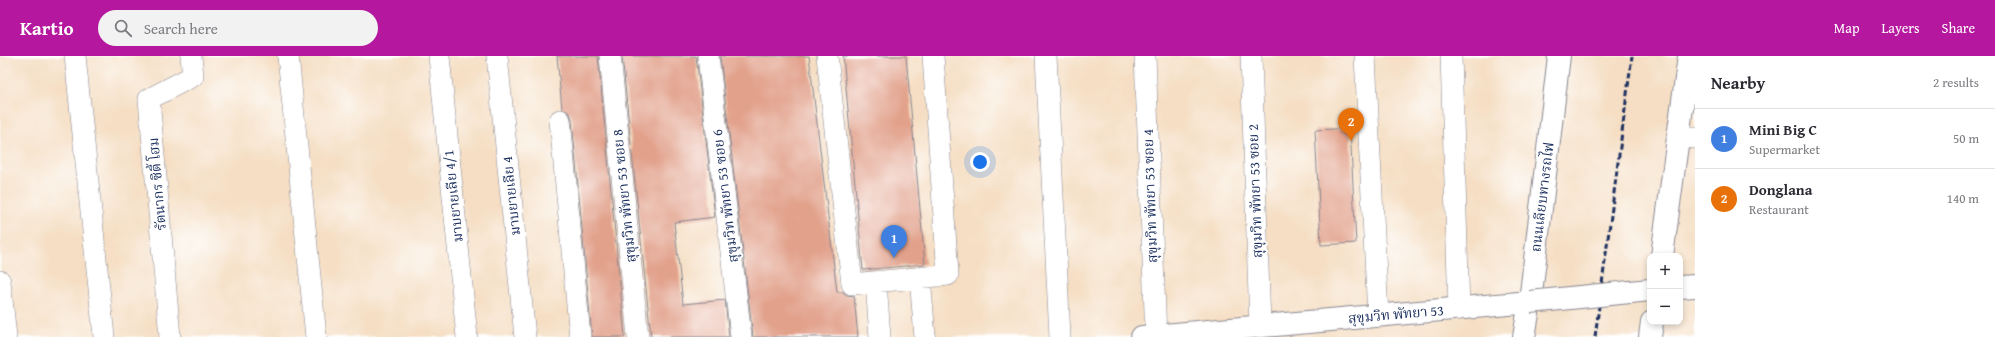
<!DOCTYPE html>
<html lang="en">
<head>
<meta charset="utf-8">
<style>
	:root { --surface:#fff; --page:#f2f2f3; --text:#2b2b33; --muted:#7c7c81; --line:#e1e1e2; --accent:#b5179e }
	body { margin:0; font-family:"Gentium Book Plus","Noto Serif Thai",serif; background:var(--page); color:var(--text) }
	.controls { position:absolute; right:12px; bottom:12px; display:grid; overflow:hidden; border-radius:8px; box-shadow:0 2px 6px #0003 }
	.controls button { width:36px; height:36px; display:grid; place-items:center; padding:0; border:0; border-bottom:1px solid var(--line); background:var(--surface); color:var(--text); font:20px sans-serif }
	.you { position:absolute; left:980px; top:106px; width:14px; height:14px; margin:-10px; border:3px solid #fff; border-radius:50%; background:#1a73e8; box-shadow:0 0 0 6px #1a73e833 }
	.badge { display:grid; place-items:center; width:26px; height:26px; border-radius:50%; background:var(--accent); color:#fff; font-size:13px; font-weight:700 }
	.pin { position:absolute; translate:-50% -33px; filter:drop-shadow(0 1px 2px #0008) }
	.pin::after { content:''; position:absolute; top:21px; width:14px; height:12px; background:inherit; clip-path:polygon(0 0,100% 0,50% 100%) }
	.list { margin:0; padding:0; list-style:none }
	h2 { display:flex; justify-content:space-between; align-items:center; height:52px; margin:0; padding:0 16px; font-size:17px }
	h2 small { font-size:13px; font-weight:400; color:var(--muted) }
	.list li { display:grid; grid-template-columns:26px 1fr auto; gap:12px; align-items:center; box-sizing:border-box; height:60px; padding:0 16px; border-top:1px solid var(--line) }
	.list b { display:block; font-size:15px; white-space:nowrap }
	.list p { margin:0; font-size:13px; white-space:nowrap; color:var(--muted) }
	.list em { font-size:13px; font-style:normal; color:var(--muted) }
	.icon { flex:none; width:22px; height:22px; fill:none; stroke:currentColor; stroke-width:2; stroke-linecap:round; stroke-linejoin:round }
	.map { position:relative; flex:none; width:1695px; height:281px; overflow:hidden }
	header { display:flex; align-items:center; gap:24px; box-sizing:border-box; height:56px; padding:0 20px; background:var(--accent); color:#fff }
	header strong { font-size:19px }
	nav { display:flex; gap:22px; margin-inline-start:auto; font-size:14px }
	.search { width:280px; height:36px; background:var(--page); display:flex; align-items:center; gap:10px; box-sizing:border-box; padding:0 14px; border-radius:22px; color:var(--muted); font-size:15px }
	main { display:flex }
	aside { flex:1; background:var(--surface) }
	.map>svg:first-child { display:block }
	.building { fill:#e2a18b }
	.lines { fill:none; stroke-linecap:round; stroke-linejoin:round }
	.street-casing { stroke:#888690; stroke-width:22 }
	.secondary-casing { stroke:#888690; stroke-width:24 }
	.street { stroke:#fff; stroke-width:21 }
	.secondary { stroke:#fff; stroke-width:22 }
	.rail { stroke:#1b2f5e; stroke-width:3; stroke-dasharray:6 3; stroke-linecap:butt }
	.secondary-bridge-casing { stroke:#888690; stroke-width:24; stroke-linecap:butt }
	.secondary-bridge { stroke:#fff; stroke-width:22 }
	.labels { text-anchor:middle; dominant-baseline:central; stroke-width:3.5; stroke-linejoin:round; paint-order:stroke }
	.street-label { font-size:14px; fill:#1b2f5e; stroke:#fff }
</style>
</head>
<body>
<header>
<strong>Kartio</strong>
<div class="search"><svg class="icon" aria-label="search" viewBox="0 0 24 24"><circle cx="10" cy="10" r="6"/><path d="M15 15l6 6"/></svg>Search here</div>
<nav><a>Map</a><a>Layers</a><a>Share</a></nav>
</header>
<main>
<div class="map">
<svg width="1695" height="281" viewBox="0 0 1695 281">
	<rect width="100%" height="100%" fill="#fff"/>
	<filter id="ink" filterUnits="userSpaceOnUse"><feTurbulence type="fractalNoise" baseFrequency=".025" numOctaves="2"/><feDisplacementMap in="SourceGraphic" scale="8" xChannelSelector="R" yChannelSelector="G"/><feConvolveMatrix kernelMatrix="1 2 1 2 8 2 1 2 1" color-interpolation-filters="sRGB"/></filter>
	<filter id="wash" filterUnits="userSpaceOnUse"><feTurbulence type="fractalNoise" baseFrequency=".012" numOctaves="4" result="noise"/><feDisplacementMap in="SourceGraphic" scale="16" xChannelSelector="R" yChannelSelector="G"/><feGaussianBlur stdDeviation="0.9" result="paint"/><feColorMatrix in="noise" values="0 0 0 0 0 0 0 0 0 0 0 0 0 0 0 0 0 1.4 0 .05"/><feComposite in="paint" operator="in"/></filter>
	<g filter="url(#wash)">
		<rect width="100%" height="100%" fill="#f5dec3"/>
		<g id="blocks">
			<!-- building -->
			<path class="building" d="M557,0H598L625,281H592L572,63L570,57L562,53Z
				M622,0H696L715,161L674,166L683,248L725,244L729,281H651Z
				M720,0H809L837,236H843L847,239L854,240L858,281H753Z
				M843,0H906L925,208L863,214Z
				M1350,72L1356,187L1321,189L1315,74Z"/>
		</g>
	</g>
	<g filter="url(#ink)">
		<use href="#blocks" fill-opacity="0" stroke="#888690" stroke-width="1"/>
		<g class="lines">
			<!-- street casing -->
			<g class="street-casing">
				<path id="street" d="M75,0L104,281
					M288,0L316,281
					M439,0L467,281
					M497,0L525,281
					M610,0L638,281
					M708,0L741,281
					M827,0L852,228L948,219L933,0
					M1046,0L1060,281
					M1145,0L1156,281
					M1251,0L1260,270
					M1365,0L1378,260
					M1451,0L1459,253
					M560,64L580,281
					M1677,81L1695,82
					M920,221L925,281
					M0,225L6,281
					M876,226L880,281
					M170,281L149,43L193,20L191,0"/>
			</g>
			<!-- secondary casing -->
			<g class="secondary-casing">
				<path id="secondary" d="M1662,200L1689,0
					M1680,231L1695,230
					M1142,281L1530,246
					M1524,281L1530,246L1559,0
					M1650,281L1652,266"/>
			</g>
			<!-- street -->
			<use href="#street" class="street"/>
			<!-- secondary -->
			<use href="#secondary" class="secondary"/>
			<!-- rail -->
			<path class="rail" d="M1595,281L1632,0"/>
			<!-- secondary-bridge casing -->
			<g class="secondary-bridge-casing">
				<path id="secondary-bridge" d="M1530,246L1650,234"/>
			</g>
			<!-- secondary-bridge -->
			<use href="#secondary-bridge" class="secondary-bridge"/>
		</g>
	</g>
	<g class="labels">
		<!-- street labels -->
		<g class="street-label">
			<text transform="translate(157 128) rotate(-95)">รัตนากร ซิตี้ โฮม</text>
			<text transform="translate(1255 135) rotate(-92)">สุขุมวิท พัทยา 53 ซอย 2</text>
			<text transform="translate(453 140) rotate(-96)">มาบยายเลีย 4/1</text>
			<text transform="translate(511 140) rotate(-96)">มาบยายเลีย 4</text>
			<text transform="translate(624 140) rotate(-96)">สุขุมวิท พัทยา 53 ซอย 8</text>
			<text transform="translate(725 140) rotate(-97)">สุขุมวิท พัทยา 53 ซอย 6</text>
			<text transform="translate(1150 140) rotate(-92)">สุขุมวิท พัทยา 53 ซอย 4</text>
			<text transform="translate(1542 141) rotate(-83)">ถนนเลียบทางรถไฟ</text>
			<text transform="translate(1396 258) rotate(-5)">สุขุมวิท พัทยา 53</text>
		</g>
	</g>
</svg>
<div class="controls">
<button>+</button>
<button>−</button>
</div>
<div class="you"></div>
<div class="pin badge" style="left:894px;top:202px;background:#3f7fe0">1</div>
<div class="pin badge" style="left:1351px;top:85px;background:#e8710a">2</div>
</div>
<aside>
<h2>Nearby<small>2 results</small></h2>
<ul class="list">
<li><span class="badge" style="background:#3f7fe0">1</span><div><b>Mini Big C</b><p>Supermarket</p></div><em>50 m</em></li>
<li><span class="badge" style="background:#e8710a">2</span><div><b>Donglana</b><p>Restaurant</p></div><em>140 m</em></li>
</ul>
</aside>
</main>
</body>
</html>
